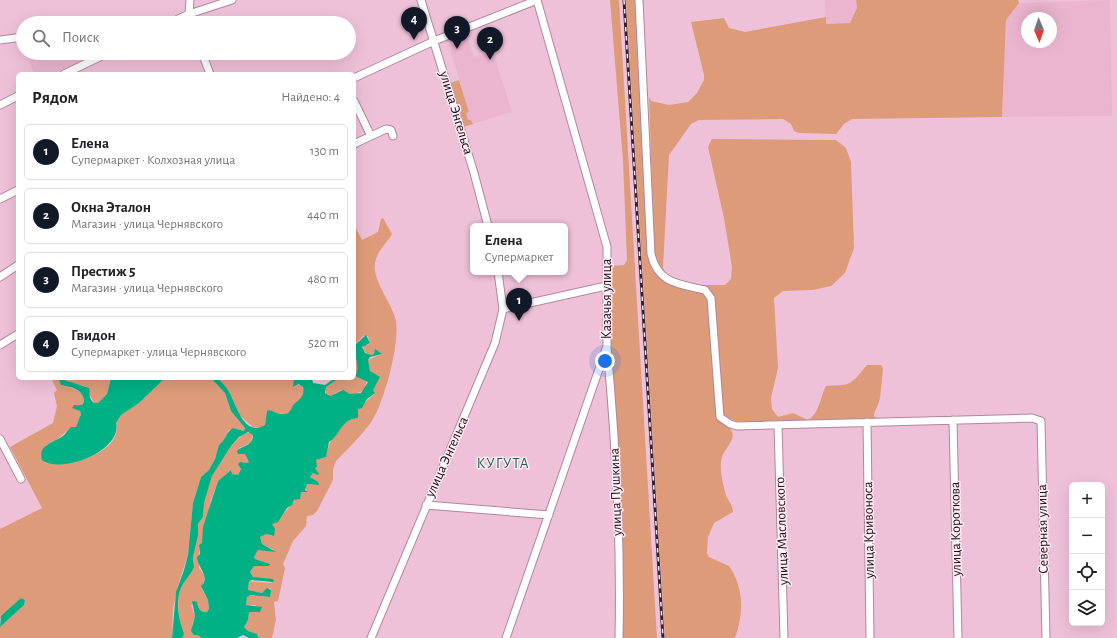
<!DOCTYPE html>
<html lang="ru">
<head>
<meta charset="utf-8">
<style>
	:root { --surface:#fff; --page:#f6f6f6; --text:#202124; --muted:#757577; --line:#e0e0e0; --accent:#111827 }
	body { margin:0; font-family:"Alegreya Sans",sans-serif; background:var(--page); color:var(--text) }
	.controls { position:absolute; right:12px; bottom:12px; display:grid; overflow:hidden; border-radius:6px; box-shadow:0 4px 16px #0002 }
	.controls button { width:36px; height:36px; display:grid; place-items:center; padding:0; border:0; border-bottom:1px solid var(--line); background:var(--surface); color:var(--text); font:20px sans-serif }
	.compass { position:absolute; left:1021px; top:12px; width:36px; height:36px; border-radius:50%; background:var(--surface); box-shadow:0 4px 16px #0002; rotate:178deg }
	.you { position:absolute; left:605px; top:361px; width:14px; height:14px; margin:-10px; border:3px solid #fff; border-radius:50%; background:#1a73e8; box-shadow:0 0 0 6px #1a73e833 }
	.badge { display:grid; place-items:center; width:26px; height:26px; border-radius:50%; background:var(--accent); color:#fff; font-size:13px; font-weight:700 }
	.pin { position:absolute; translate:-50% -33px; filter:drop-shadow(0 1px 2px #0008) }
	.pin::after { content:''; position:absolute; top:21px; width:14px; height:12px; background:inherit; clip-path:polygon(0 0,100% 0,50% 100%) }
	.popup { position:absolute; left:470px; top:223px; width:98px; height:52px; box-sizing:border-box; display:grid; place-content:center; border-radius:6px; background:var(--surface); filter:drop-shadow(0 1px 3px #0005); font-size:13px; white-space:nowrap; color:var(--muted) }
	.popup b { font-size:15px; color:var(--text) }
	.popup::after { content:''; position:absolute; left:50%; top:100%; margin-left:-8px; border:8px solid transparent; border-top-color:var(--surface) }
	.list { margin:0; padding:0; list-style:none }
	h2 { display:flex; justify-content:space-between; align-items:center; height:52px; margin:0; padding:0 16px; font-size:17px }
	h2 small { font-size:13px; font-weight:400; color:var(--muted) }
	.list li { display:grid; grid-template-columns:26px 1fr auto; gap:12px; align-items:center; box-sizing:border-box; height:56px; margin:0 8px 8px; padding:0 8px; border:1px solid var(--line); border-radius:6px }
	.list b { display:block; font-size:15px; white-space:nowrap }
	.list p { margin:0; font-size:13px; white-space:nowrap; color:var(--muted) }
	.list em { font-size:13px; font-style:normal; color:var(--muted) }
	.icon { flex:none; width:22px; height:22px; fill:none; stroke:currentColor; stroke-width:2; stroke-linecap:round; stroke-linejoin:round }
	.map { position:relative; flex:none; width:1117px; height:638px; overflow:hidden }
	.search { position:absolute; background:var(--surface); box-shadow:0 4px 16px #0002; left:16px; top:16px; width:340px; height:44px; display:flex; align-items:center; gap:10px; box-sizing:border-box; padding:0 14px; border-radius:22px; color:var(--muted); font-size:15px }
	.panel { position:absolute; background:var(--surface); box-shadow:0 4px 16px #0002; left:16px; top:72px; width:340px; height:308px; border-radius:6px }
	.map>svg:first-child { display:block }
	.built { fill:#ebb5d0; fill-rule:evenodd }
	.green { fill:#dd9b7a }
	.water { fill:#01b186 }
	.lines { fill:none; stroke-linecap:round; stroke-linejoin:round }
	.minor-casing { stroke:#b1869b; stroke-width:9 }
	.minor { stroke:#fff; stroke-width:7 }
	.rail-casing { stroke:#35212b; stroke-width:3 }
	.rail { stroke:#feebf4; stroke-width:1.5; stroke-dasharray:4.5; stroke-linecap:butt }
	.labels { text-anchor:middle; dominant-baseline:central; stroke-width:3; stroke-linejoin:round; paint-order:stroke }
	.street-label { font-size:14px; fill:#1b0b13; stroke:#feebf4 }
	.neighbourhood-label { font-size:15px; letter-spacing:1px; fill:#1d644d; stroke:#feebf4 }
</style>
</head>
<body>
<div class="map">
<svg width="1117" height="638" viewBox="0 0 1117 638">
	<rect width="100%" height="100%" fill="#efc1d8"/>
	<!-- built -->
	<path class="built" d="M825,0H856L857,8L850,23L826,24Z
		M1110,0L1112,116L1002,117L1006,20L1019,3ZM1027,18H1051V42H1027Z
		M468,39L474,57L493,51L512,112L473,124L471,120L468,121L465,113L469,112L449,45Z
		M27,53H100L52,74H34Z"/>
	<!-- green -->
	<path class="green" d="M610,0H619L657,638H623C625,568 621,496 617,426C613,373 607,320 611,266L624,265L627,260L623,161Z
		M626,0H636L652,267C663,294 694,280 708,298L722,420L720,422C747,435 723,446 721,461C720,471 723,485 726,495C728,501 733,505 733,512L714,523L708,537L707,553L709,557L729,566C744,587 744,614 735,638H665Z
		M856,0H1018L1019,3L1006,20L1002,117L852,119L844,124L836,134L799,133L794,131L791,124L783,119L699,120L691,124L669,155L663,268L665,272L674,279C660,272 656,264 654,248L649,97L651,101L669,105L688,102L697,93L704,80V75L691,22L724,18L729,28L745,32L826,17V24L850,23L857,8Z
		M459,80L469,112L466,113L468,120H471L473,124L463,127L450,83Z
		M712,139L836,140L846,148L851,162L854,248L845,273L831,286L813,290L783,291L774,298L778,368L771,398L772,409L778,417L793,413L808,420C820,413 820,397 826,386C832,385 836,386 842,385C853,385 860,373 867,365H881L883,369C882,379 881,389 880,398C879,405 874,411 874,416L879,420L752,422L735,421L726,416L723,419L720,407L713,294L707,287L700,285H725L731,279L732,267L724,218L708,147Z
		M383,218L392,234C387,243 379,249 376,259C369,278 392,301 396,321C400,344 383,408 369,425C359,438 347,450 336,461L333,469V480L317,511L313,515L307,516L306,526L293,541L283,564L285,568L278,601L274,602L276,620L272,638H259V636L248,631L244,627L248,620L249,612H260L255,605H246L247,597L249,595L267,597L271,590L270,588L262,593L248,590L249,581L271,583L273,580L253,577L250,572L254,566H266L270,564L255,559L254,557L258,550H274L262,544L260,537L266,534L272,536L274,531L272,524C280,519 297,499 301,492L307,491L305,487L307,484L316,485L318,482L310,477L313,473L318,475L315,468L316,460L326,457C327,446 338,424 349,419C352,418 355,417 358,415L357,411L358,409L375,393L373,390C376,377 368,372 368,360L381,354L375,350L374,354L369,355L363,350L364,345L370,344L368,336H363L354,346V224L362,240L378,232L381,219Z
		M354,356C359,362 359,370 355,376L367,380L364,390L353,395L341,390L333,395H326V387L339,378H354Z
		M51,378H58L61,385C71,388 84,389 84,402L82,405H74L73,408L80,411L81,414L76,427H71L59,438L46,445L41,455L46,463C67,467 124,453 116,423L121,415L139,403L165,378H211L225,393L231,411L245,428L244,431L237,429L229,430L222,443L219,445L215,459L209,470L201,477L193,503L188,555L178,585L173,609L172,638H0V627L24,605L25,600L21,598L0,619V529L42,508L10,447L53,423L57,406L54,393L57,390Z
		M61,378H111L107,394L98,403H94L85,386L70,383Z
		M217,378H294V387L301,384L304,391L301,400L293,405L290,412L282,415L269,410L267,411L265,426L262,428L253,427L238,414L233,401Z
		M244,433H251L253,435L250,443L239,448L242,453L245,454L249,462L247,464L243,462L238,475L232,474L231,470L218,481L211,500L202,543L199,545V568L205,576L202,589L208,600L209,609L207,612C200,613 198,608 197,602L191,605L195,616L192,625L202,638H182C182,621 174,604 181,588C185,576 197,571 193,557L198,524L203,517L204,503L212,476L231,446Z"/>
	<!-- water -->
	<path class="water" d="M366,335L370,343L362,347L365,353L371,355L374,354L375,349L382,354L370,357L368,360L370,371L380,377L373,390L375,393L367,399L362,408L358,409V418C340,419 341,435 329,442L326,457L316,460L317,467L315,468L319,474L318,475L313,473L310,477L318,482L319,485L307,484L305,490L308,492H301L300,499L294,500L292,505L287,508L278,522L272,524L275,529L274,536L266,534L260,537L262,544L276,552L258,550L254,557L255,559L270,564L269,566H254L250,572L253,577L272,579L274,580L273,582L252,580L249,581L248,590L262,593L267,588L271,590L270,597L250,595L247,597L246,605L262,607L260,612H249L248,620L244,627L248,631L257,634L259,638H249L243,635L237,638H202L198,635H194L191,631L195,616L192,601L197,602C198,608 200,613 207,612L209,609L208,600L201,586C211,577 198,569 197,557L200,554L199,545L202,543L203,527L218,481L231,470L232,474L238,475L241,469L238,464L240,462L247,463L249,462L245,454H238L237,451C243,445 253,446 253,435L248,432L239,437L231,446L212,476L204,503L203,517L198,524V535L193,557L194,567C191,575 184,580 181,588C175,602 179,620 184,634L182,638H172L176,592L184,570L188,555L193,503L201,477L209,470L215,459L219,445C225,441 226,432 233,428L244,431L245,428L231,411L225,393L211,378H217C222,382 226,387 229,392C236,404 244,438 265,425L267,411L269,410C274,411 278,415 284,414C292,413 290,408 294,404C299,400 305,396 303,387L299,384L293,387L294,378H312L313,383L325,385L335,378H339L326,387L325,393C331,399 337,392 343,390L350,394L361,393L368,382L355,376C361,367 354,356 354,346Z
		M58,378L89,388C91,395 87,396 94,403H98L107,394L111,378H165L139,403L121,415L116,423C123,451 60,475 42,460C38,446 51,443 60,438C65,436 67,430 71,427H76L81,414L80,411L72,408L74,405H82L84,402C84,389 71,387 61,385Z
		M21,598L25,600L24,605L0,627L1,616Z"/>
	<g class="lines">
		<!-- minor casing -->
		<g class="minor-casing">
			<path id="minor" d="M190,0L189,14L192,23
				M421,0L474,173L488,226
				M639,0L651,254C658,284 679,284 705,290L711,298L720,417L730,424L737,426L1032,418L1041,421L1046,638
				M134,23L174,21
				M170,23L189,14L232,0
				M0,40L23,37
				M202,53L210,74
				M64,74L108,53
				M354,78L434,41L537,0
				M354,101L371,136
				M0,105L18,96
				M354,144L386,129L391,130L393,136
				M0,199L18,190
				M0,277L18,265
				M503,309L606,286
				M0,345L18,334
				M607,348C616,444 621,542 619,638
				M953,420L958,638
				M867,422L870,638
				M778,425L784,638
				M0,439L21,479
				M426,505L549,515
				M371,638L495,343L503,309L498,272
				M506,638L607,346V247L537,0"/>
		</g>
		<!-- minor -->
		<use href="#minor" class="minor"/>
		<!-- rail casing -->
		<g class="rail-casing">
			<path id="rail" d="M624,0L663,638"/>
		</g>
		<!-- rail -->
		<use href="#rail" class="rail"/>
	</g>
	<g class="labels">
		<!-- street labels -->
		<g class="street-label">
			<text transform="translate(456 113) rotate(73)">улица Энгельса</text>
			<text transform="translate(607 299) rotate(-90)">Казачья улица</text>
			<text transform="translate(447 457) rotate(-66)">улица Энгельса</text>
			<text transform="translate(616 492) rotate(-92)">улица Пушкина</text>
			<text transform="translate(956 529) rotate(-91)">улица Короткова</text>
			<text transform="translate(1043 529) rotate(-91)">Северная улица</text>
			<text transform="translate(869 530) rotate(-91)">улица Кривоноса</text>
			<text transform="translate(782 531) rotate(-92)">улица Масловского</text>
		</g>
		<!-- neighbourhood labels -->
		<g class="neighbourhood-label">
			<text x="503" y="463">КУГУТА</text>
		</g>
	</g>
</svg>
<div class="controls">
<button>+</button>
<button>−</button>
<button><svg class="icon" aria-label="locate" viewBox="0 0 24 24"><circle cx="12" cy="12" r="6"/><path d="M12 2v4M12 18v4M2 12h4M18 12h4"/></svg></button>
<button><svg class="icon" aria-label="layers" viewBox="0 0 24 24"><path d="M12 4l9 5-9 5-9-5zM3 14l9 5 9-5"/></svg></button>
</div>
<svg class="compass" viewBox="-18 -18 36 36"><path d="M0-13l5 13h-10z" fill="#e53935"/><path d="M0 13l5-13h-10z" fill="#757577"/></svg>
<div class="you"></div>
<div class="pin badge" style="left:519px;top:321px">1</div>
<div class="popup"><b>Елена</b>Супермаркет</div>
<div class="pin badge" style="left:490px;top:60px">2</div>
<div class="pin badge" style="left:457px;top:49px">3</div>
<div class="pin badge" style="left:414px;top:40px">4</div>
<div class="search"><svg class="icon" aria-label="search" viewBox="0 0 24 24"><circle cx="10" cy="10" r="6"/><path d="M15 15l6 6"/></svg>Поиск</div>
<section class="panel">
<h2>Рядом<small>Найдено: 4</small></h2>
<ul class="list">
<li><span class="badge">1</span><div><b>Елена</b><p>Супермаркет · Колхозная улица</p></div><em>130 m</em></li>
<li><span class="badge">2</span><div><b>Окна Эталон</b><p>Магазин · улица Чернявского</p></div><em>440 m</em></li>
<li><span class="badge">3</span><div><b>Престиж 5</b><p>Магазин · улица Чернявского</p></div><em>480 m</em></li>
<li><span class="badge">4</span><div><b>Гвидон</b><p>Супермаркет · улица Чернявского</p></div><em>520 m</em></li>
</ul>
</section>
</div>
</body>
</html>
